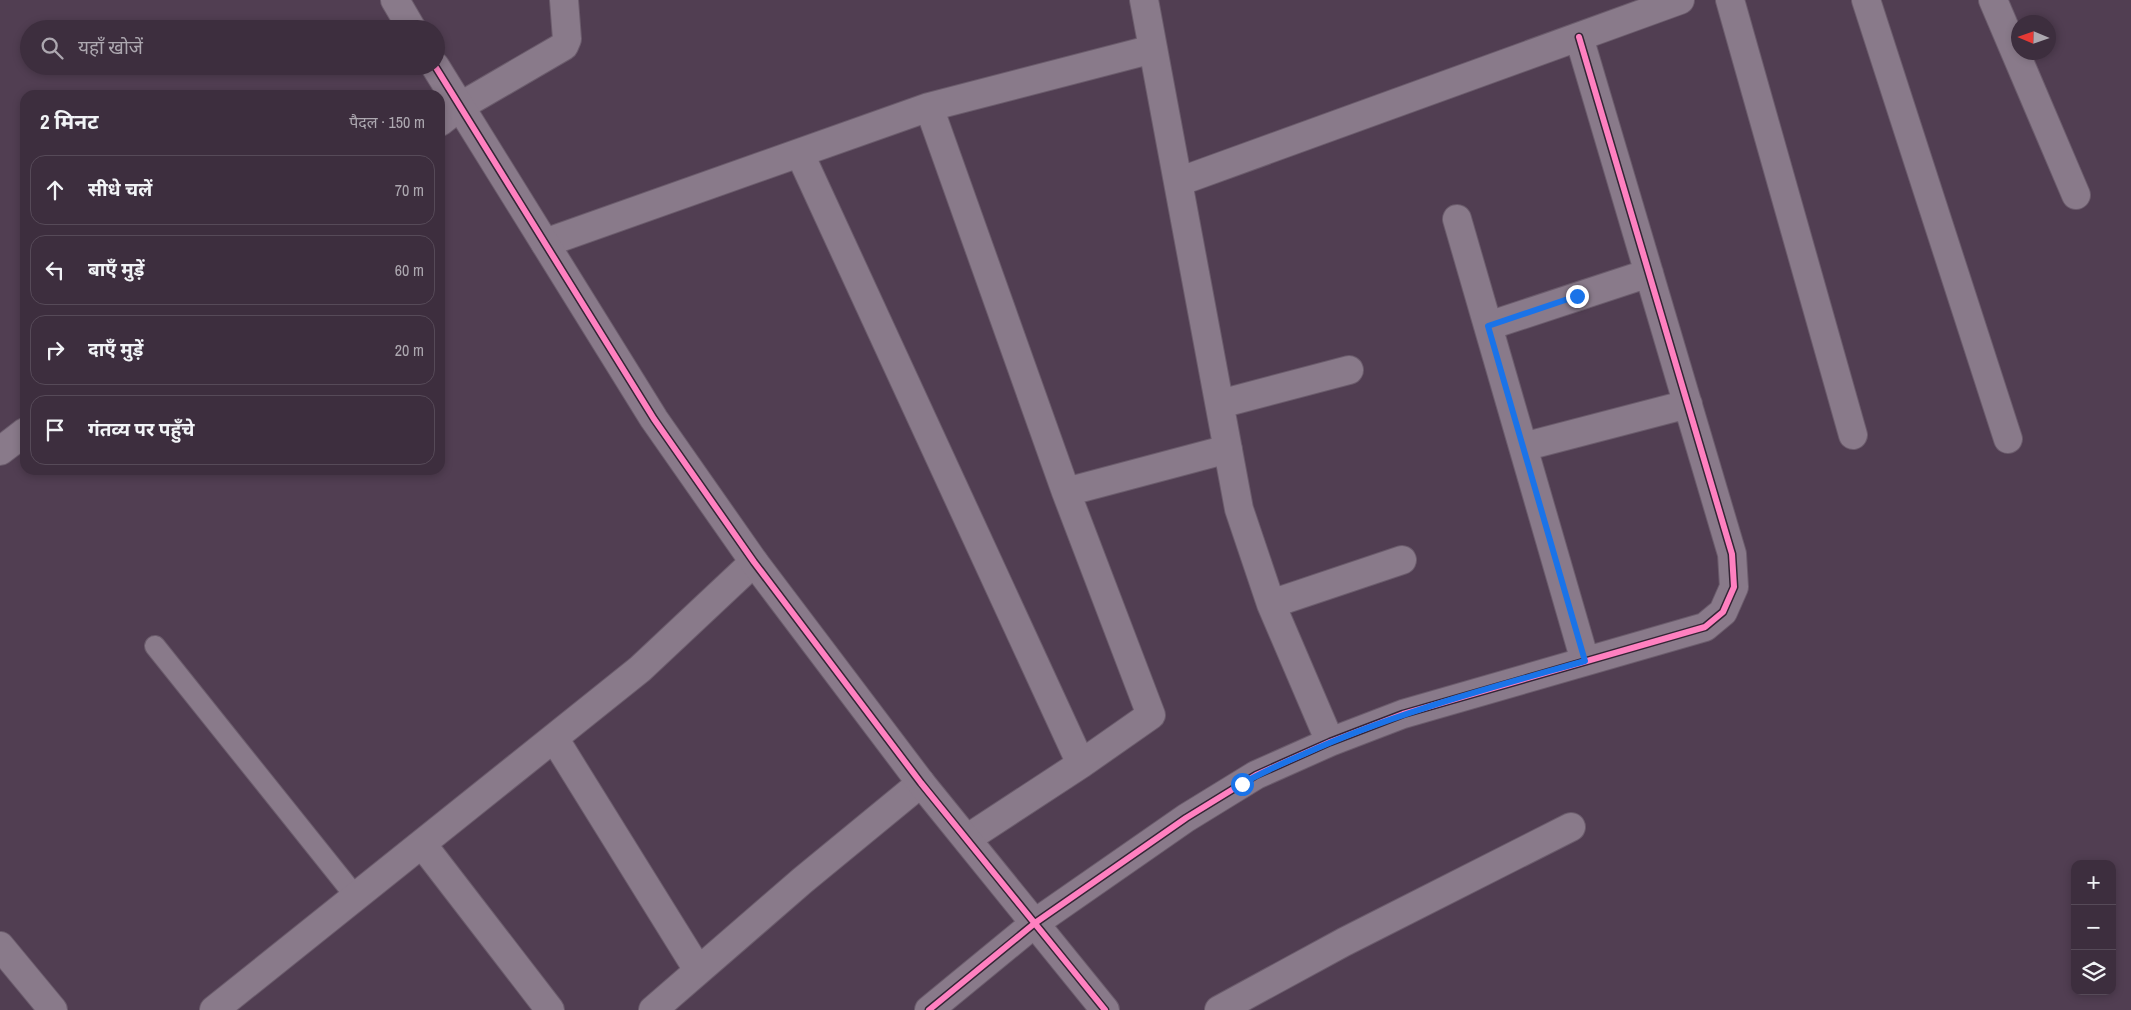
<!DOCTYPE html>
<html lang="hi">
<head>
<meta charset="utf-8">
<style>
	:root { --surface:#3d2e3e; --page:#483a49; --text:#f1f3f6; --muted:#ada8b0; --line:#564a58 }
	body { margin:0; font-family:"Archivo Narrow","Noto Sans Devanagari",sans-serif; background:var(--page); color:var(--text) }
	.controls { position:absolute; right:15px; bottom:15px; display:grid; overflow:hidden; border-radius:10px; box-shadow:0 2px 8px #0003 }
	.controls button { width:45px; height:45px; display:grid; place-items:center; padding:0; border:0; border-bottom:1px solid var(--line); background:var(--surface); color:var(--text); font:25px sans-serif }
	.compass { position:absolute; left:2011px; top:15px; width:45px; height:45px; border-radius:50%; background:var(--surface); box-shadow:0 2px 8px #0003; rotate:272deg }
	.stop { position:absolute; width:15px; height:15px; margin:-11px; border:4px solid #1a73e8; border-radius:50%; background:#fff }
	.stop.end { background:#1a73e8; border-color:#fff; box-shadow:0 1px 5px #0008 }
	.list { margin:0; padding:0; list-style:none }
	h2 { display:flex; justify-content:space-between; align-items:center; height:65px; margin:0; padding:0 20px; font-size:21px }
	h2 small { font-size:16px; font-weight:400; color:var(--muted) }
	.list li { display:grid; grid-template-columns:32px 1fr auto; gap:15px; align-items:center; box-sizing:border-box; height:70px; margin:0 10px 10px; padding:0 10px; border:1px solid var(--line); border-radius:15px }
	.list b { display:block; font-size:19px; white-space:nowrap }
	.list em { font-size:16px; font-style:normal; color:var(--muted) }
	.icon { flex:none; width:28px; height:28px; fill:none; stroke:currentColor; stroke-width:2; stroke-linecap:round; stroke-linejoin:round }
	.map { position:relative; flex:none; width:2131px; height:1010px; overflow:hidden }
	.search { position:absolute; background:var(--surface); box-shadow:0 2px 8px #0003; left:20px; top:20px; width:425px; height:55px; display:flex; align-items:center; gap:12px; box-sizing:border-box; padding:0 18px; border-radius:28px; color:var(--muted); font-size:19px }
	.panel { position:absolute; background:var(--surface); box-shadow:0 2px 8px #0003; left:20px; top:90px; width:425px; height:385px; border-radius:15px }
	.map>svg:first-child { display:block }
	.lines { fill:none; stroke-linecap:round; stroke-linejoin:round }
	.lane-casing { stroke:#6b5c6c; stroke-width:22 }
	.street-casing { stroke:#6b5c6c; stroke-width:30 }
	.secondary-casing { stroke:#6b5c6c; stroke-width:30 }
	.lane { stroke:#897a8a; stroke-width:20 }
	.street { stroke:#897a8a; stroke-width:28 }
	.secondary { stroke:#897a8a; stroke-width:28 }
	.cycleway-casing { stroke:#342535; stroke-width:9 }
	.cycleway { stroke:#ff80c0; stroke-width:6 }
	.route { stroke:#1a73e8; stroke-width:6 }
</style>
</head>
<body>
<div class="map">
<svg width="2131" height="1010" viewBox="0 0 2131 1010">
	<rect width="100%" height="100%" fill="#513e52"/>
	<g class="lines">
		<!-- lane casing -->
		<g class="lane-casing">
			<path id="lane" d="M155,646L356,897"/>
		</g>
		<!-- street casing -->
		<g class="street-casing">
			<path id="street" d="M1144,0L1239,509L1271,604L1330,742
				M1730,0L1853,435
				M1866,0L2008,439
				M1993,0L2076,195
				M929,107L1066,492L1151,715L1081,764L968,838
				M440,122L459,107L564,46L567,39L564,0
				M800,154L1081,764
				M1178,182L1680,0
				M1457,219L1585,661
				M545,243L929,107L1153,49
				M1488,326L1649,273
				M1220,404L1349,370
				M1523,447L1688,404
				M0,451L25,432
				M1066,492L1228,449
				M1271,604L1402,560
				M554,738L698,970
				M422,844L550,1010
				M0,946L53,1010
				M214,1010L640,669L754,562
				M653,1010L803,880L921,783
				M929,1010L1035,923L1186,818L1256,775L1330,742L1403,714L1705,627L1723,612L1734,587L1732,554L1579,37
				M1219,1010L1344,942L1571,827"/>
		</g>
		<!-- secondary casing -->
		<g class="secondary-casing">
			<path id="secondary" d="M395,0L412,29
				M435,66L654,419L754,562L921,783L1105,1010"/>
		</g>
		<!-- lane -->
		<use href="#lane" class="lane"/>
		<!-- street -->
		<use href="#street" class="street"/>
		<!-- secondary -->
		<use href="#secondary" class="secondary"/>
		<!-- cycleway casing -->
		<g class="cycleway-casing">
			<path id="cycleway" d="M435,66L654,419L754,562L921,783L1105,1010
				M929,1010L1035,923L1186,818L1256,775L1330,742L1403,714L1705,627L1723,612L1734,587L1732,554L1579,37"/>
		</g>
		<!-- cycleway -->
		<use href="#cycleway" class="cycleway"/>
	</g>
	<g class="lines">
		<!-- route -->
		<path class="route" d="M1242,784C1262,772 1283,763 1304,754C1394,713 1490,688 1585,661L1488,326L1577,296"/>
	</g>
</svg>
<div class="controls">
<button>+</button>
<button>−</button>
<button><svg class="icon" aria-label="layers" viewBox="0 0 24 24"><path d="M12 4l9 5-9 5-9-5zM3 14l9 5 9-5"/></svg></button>
</div>
<svg class="compass" viewBox="-18 -18 36 36"><path d="M0-13l5 13h-10z" fill="#e53935"/><path d="M0 13l5-13h-10z" fill="#ada8b0"/></svg>
<div class="stop" style="left:1242px;top:784px"></div>
<div class="stop end" style="left:1577px;top:296px"></div>
<div class="search"><svg class="icon" aria-label="search" viewBox="0 0 24 24"><circle cx="10" cy="10" r="6"/><path d="M15 15l6 6"/></svg>यहाँ खोजें</div>
<section class="panel">
<h2>2 मिनट<small>पैदल · 150 m</small></h2>
<ul class="list">
<li><svg class="icon" aria-label="ahead" viewBox="0 0 24 24"><path d="M12 20V5M6 11l6-6 6 6"/></svg><div><b>सीधे चलें</b></div><em>70 m</em></li>
<li><svg class="icon" aria-label="left" viewBox="0 0 24 24"><path d="M17 20v-9H6M10 6l-5 5 5 5"/></svg><div><b>बाएँ मुड़ें</b></div><em>60 m</em></li>
<li><svg class="icon" aria-label="right" viewBox="0 0 24 24"><path d="M7 20v-9h11M14 6l5 5-5 5"/></svg><div><b>दाएँ मुड़ें</b></div><em>20 m</em></li>
<li><svg class="icon" aria-label="arrive" viewBox="0 0 24 24"><path d="M6 21V4h12l-3 4 3 4H6"/></svg><div><b>गंतव्य पर पहुँचे</b></div></li>
</ul>
</section>
</div>
</body>
</html>
